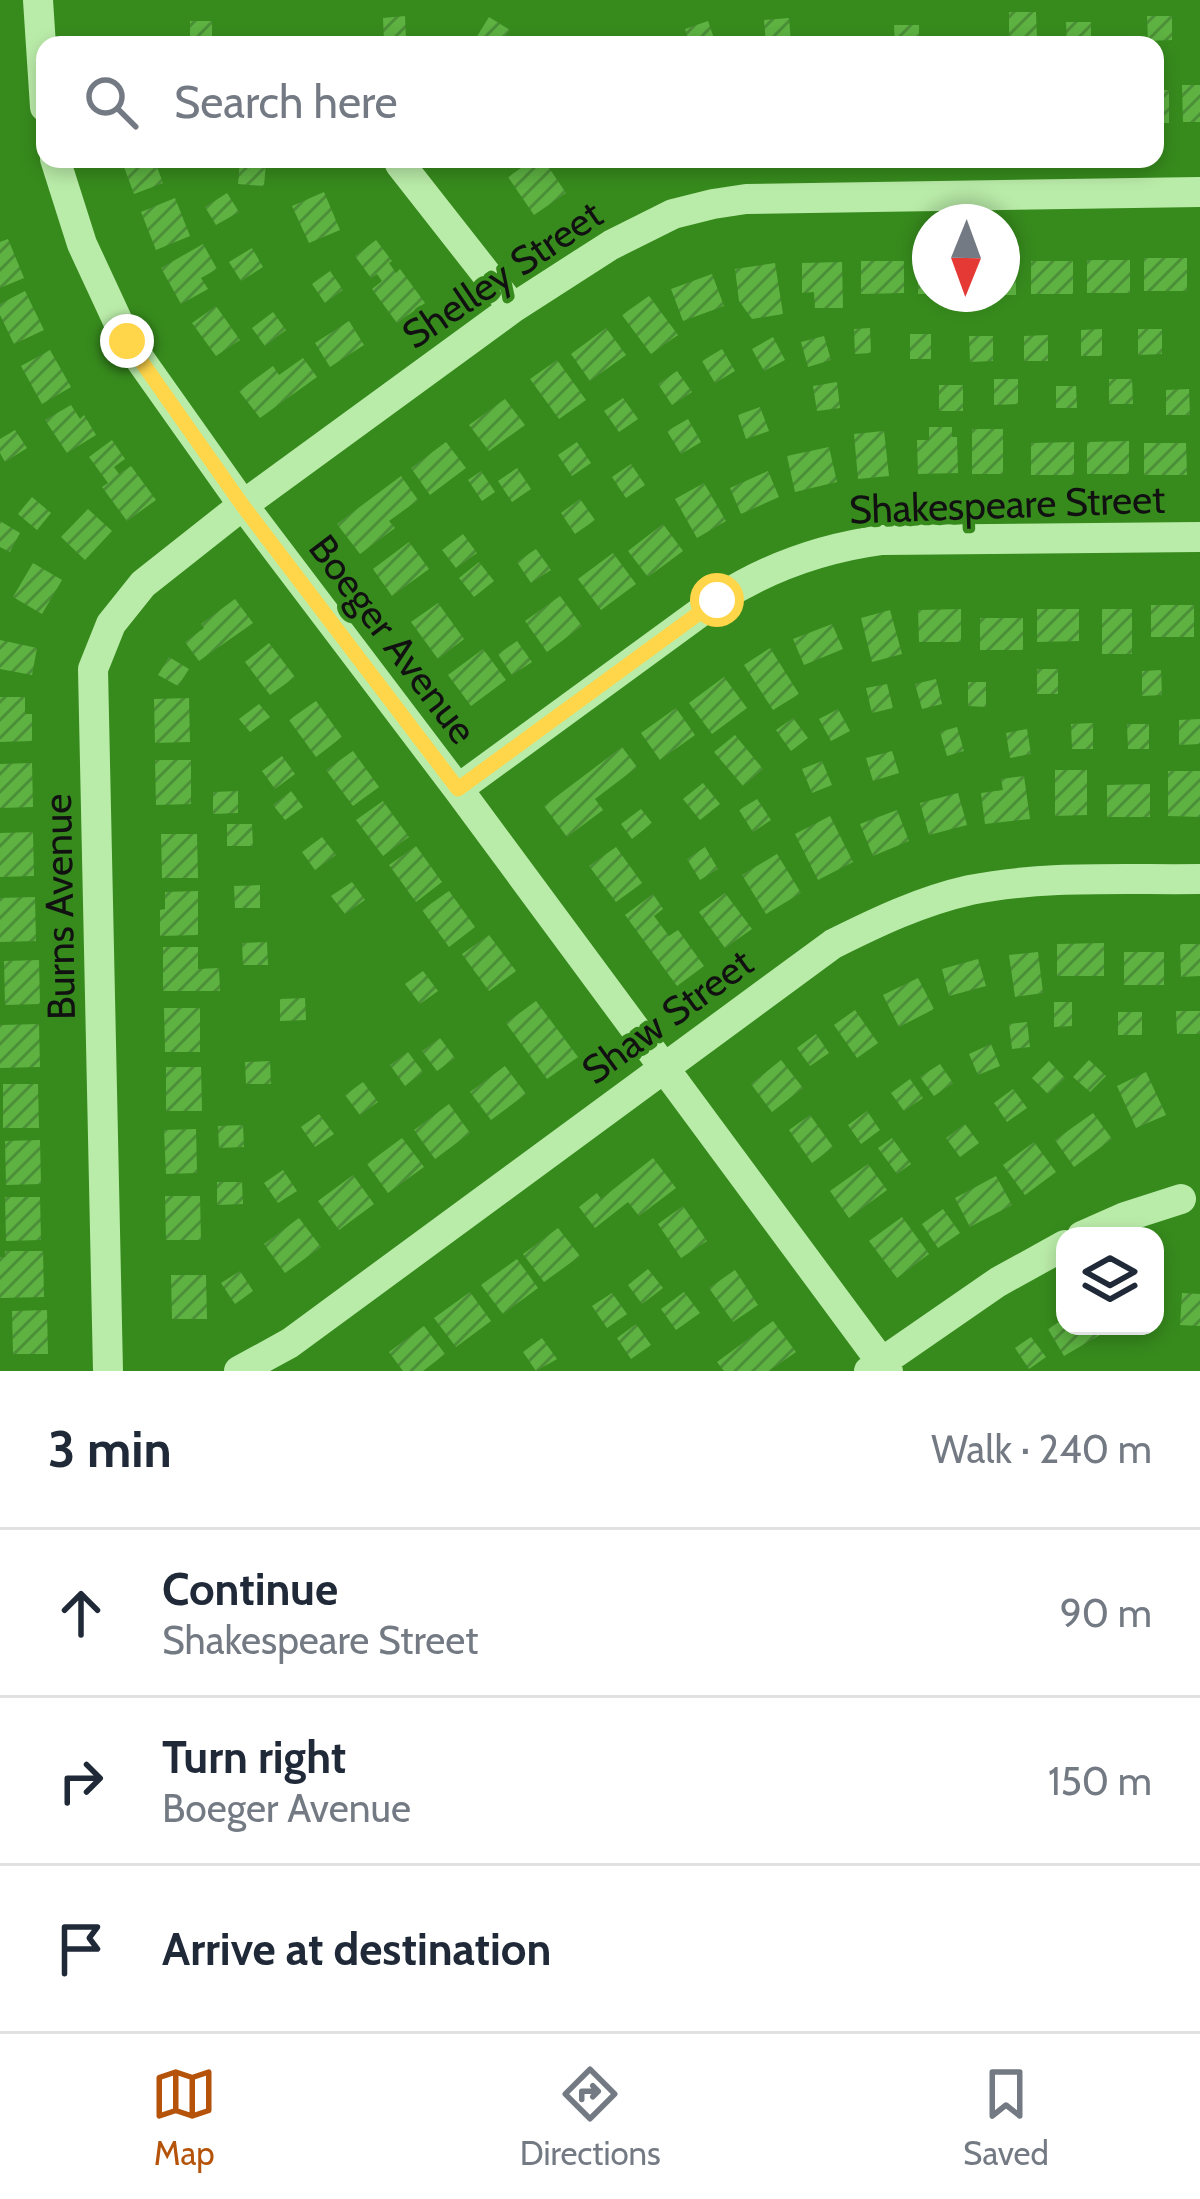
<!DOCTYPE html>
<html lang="en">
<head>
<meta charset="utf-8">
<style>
	:root { --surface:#fff; --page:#f2f2f3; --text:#1f2937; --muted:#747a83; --line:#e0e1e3; --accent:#b45309 }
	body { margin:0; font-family:Cabin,sans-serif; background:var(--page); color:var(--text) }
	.controls { position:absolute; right:36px; bottom:36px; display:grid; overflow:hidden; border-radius:24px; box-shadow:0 6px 18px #0003 }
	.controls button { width:108px; height:108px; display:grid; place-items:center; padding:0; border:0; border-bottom:3px solid var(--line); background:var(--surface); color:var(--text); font:60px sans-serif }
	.compass { position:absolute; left:912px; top:204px; width:108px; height:108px; border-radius:50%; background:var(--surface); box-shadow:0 6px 18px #0003; rotate:181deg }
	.stop { position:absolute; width:36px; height:36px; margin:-27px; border:9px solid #ffd54a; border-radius:50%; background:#fff }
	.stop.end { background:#ffd54a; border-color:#fff; box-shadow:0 3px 12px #0008 }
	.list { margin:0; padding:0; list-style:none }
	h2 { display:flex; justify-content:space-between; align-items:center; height:156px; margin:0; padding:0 48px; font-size:51px }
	h2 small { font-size:39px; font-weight:400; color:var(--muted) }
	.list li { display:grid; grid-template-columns:78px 1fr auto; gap:36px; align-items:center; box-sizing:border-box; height:168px; padding:0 48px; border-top:3px solid var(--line) }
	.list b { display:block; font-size:45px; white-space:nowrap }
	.list p { margin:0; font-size:39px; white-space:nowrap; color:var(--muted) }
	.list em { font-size:39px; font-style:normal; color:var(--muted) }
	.icon { flex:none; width:66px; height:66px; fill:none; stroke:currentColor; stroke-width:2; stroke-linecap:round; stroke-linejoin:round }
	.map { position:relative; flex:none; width:1200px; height:1371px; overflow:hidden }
	.search { position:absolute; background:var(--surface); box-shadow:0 6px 18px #0003; left:36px; right:36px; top:36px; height:132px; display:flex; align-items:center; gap:30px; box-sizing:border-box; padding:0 42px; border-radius:24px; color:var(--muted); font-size:45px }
	.sheet { height:660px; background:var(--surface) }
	nav { display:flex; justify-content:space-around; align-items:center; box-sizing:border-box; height:168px; border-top:3px solid var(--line); background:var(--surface); font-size:33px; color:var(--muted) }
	nav a { display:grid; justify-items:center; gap:6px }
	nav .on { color:var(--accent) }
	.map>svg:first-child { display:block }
	.building { fill:url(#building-hatch) }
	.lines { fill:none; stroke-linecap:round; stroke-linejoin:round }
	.street { stroke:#baeca9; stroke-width:30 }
	.route { stroke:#ffd54a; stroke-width:15 }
	.labels { text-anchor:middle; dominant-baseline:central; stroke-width:9; stroke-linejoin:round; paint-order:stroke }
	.street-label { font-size:39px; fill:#111; stroke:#378b1d }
</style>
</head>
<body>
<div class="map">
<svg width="1200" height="1371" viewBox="0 0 1200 1371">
	<defs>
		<pattern id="building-hatch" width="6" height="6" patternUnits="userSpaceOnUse" patternTransform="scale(3)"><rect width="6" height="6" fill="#5db242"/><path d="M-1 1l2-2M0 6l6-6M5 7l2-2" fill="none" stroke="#4b8f36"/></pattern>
	</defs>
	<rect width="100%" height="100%" fill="#378b1d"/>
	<!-- building -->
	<path class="building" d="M1009,12H1036L1037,39H1009Z
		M405,16L406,39L384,41L383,18Z
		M1147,16H1172V40L1148,41Z
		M489,17L510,30L500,45H487L476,38Z
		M789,18L791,43L766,45L764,20Z
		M190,21H212V45H190Z
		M708,21L716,44L690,45L685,29Z
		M1066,22H1091V45H1067Z
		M894,25H919V45H895Z
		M1182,85H1200V122H1183Z
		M1155,90H1169V123H1155Z
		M121,159H177L157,167L163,183L134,194Z
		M534,159H543L566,193L534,215L508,177Z
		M240,161L266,163L264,186L238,184Z
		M324,192L340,230L309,243L292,206Z
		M227,193L239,212L216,225L205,207Z
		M175,198L190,236L156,250L141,212Z
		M8,239L24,278L0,288V242Z
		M376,240L392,261L389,263L396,273L400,269L425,303L397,323L372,289L382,281L377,274L371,278L355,256Z
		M203,244L217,269L201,278L208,289L181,304L161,268Z
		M252,248L263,267L241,281L229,262Z
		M1144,258H1187V291H1144Z
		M1087,260H1130V293H1087Z
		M861,261H904V293L861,294Z
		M918,261H930V294H918Z
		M1031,261H1073V294H1031Z
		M842,262L843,308H815L814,292L802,293V263Z
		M1002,262H1016V295H1002Z
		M775,263L783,314L752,319L739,301L735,269Z
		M330,271L343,290L325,303L312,284Z
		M712,274L724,306L683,321L671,289Z
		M25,291L44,330L14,344L0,315V304Z
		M649,296L678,335L651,354L622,315Z
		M216,306L240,340L216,356L192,323Z
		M273,312L286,330L265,346L252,328Z
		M349,321L364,345L330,367L315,343Z
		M606,328L626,355L590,381L571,354Z
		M870,328L871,353L855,354L854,329Z
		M1102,329V356H1081V330Z
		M1138,329H1162V354L1138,355Z
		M910,334H931V359H910Z
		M1048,335V361H1024V336Z
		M824,336L831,360L808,367L801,342Z
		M969,336H993V361L970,362Z
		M773,337L785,360L764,371L752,349Z
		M722,349L735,371L715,383L702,361Z
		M50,350L71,387L42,404L21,366Z
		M303,358L317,377L260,418L239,391L273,366L279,375Z
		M557,360L586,400L559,419L530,379Z
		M677,371L692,392L672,405L658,384Z
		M994,379H1018V404L994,405Z
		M1109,379H1132L1133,404H1109Z
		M837,382L840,408L817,411L813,386Z
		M939,385H963V411H939Z
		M1056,386H1076L1077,408H1056Z
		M1189,389L1190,415H1166V390Z
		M623,398L638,419L619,432L604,411Z
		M505,399L525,425L489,451L469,425Z
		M71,405L80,419L84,415L96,435L67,453L45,420Z
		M760,407L769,431L746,439L738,415Z
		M688,419L701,442L681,454L667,431Z
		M929,427H952V437H957L958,473L918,474L917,440H929Z
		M972,429H1003V474H972Z
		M15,430L27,448L5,462L0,453V439Z
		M884,431L889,476L858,479L854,434Z
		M112,440L125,459L114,467L119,474L131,466L156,500L127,521L102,487L108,483L89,457Z
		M1129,441V474H1087V442Z
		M446,442L466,468L430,495L411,468Z
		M577,442L591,463L572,476L558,455Z
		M1074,442V475H1031V443Z
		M1144,443H1186L1187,475H1144Z
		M829,447L837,482L795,492L787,456Z
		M631,464L645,485L626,498L612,477Z
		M517,468L531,489L512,502L498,481Z
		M481,471L495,492L482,501L468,480Z
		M768,471L779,497L741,514L730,488Z
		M401,476L418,500L389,521L395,528L360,554L337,524Z
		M704,483L726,521L697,538L675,499Z
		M32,497L51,513L37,530L18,514Z
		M580,499L595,520L575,534L561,513Z
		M88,509L112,531L85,560L61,537Z
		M0,521L20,533L10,552L0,547Z
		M663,524L683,551L648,577L628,551Z
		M463,534L477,553L456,568L442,550Z
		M409,542L429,569L392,596L373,569Z
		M536,549L551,570L531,583L517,562Z
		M613,553L636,584L601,610L578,579Z
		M479,562L494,581L474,597L459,578Z
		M33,563L62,580L42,614L13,597Z
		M560,596L582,626L547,652L525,621Z
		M235,599L253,623L199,661L185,642L204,628L201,624Z
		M438,603L464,639L438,659L411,622Z
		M1151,605H1194V637H1151Z
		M961,609V642H919L918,610Z
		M1037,609H1079V641L1037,642Z
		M1102,609H1132V654H1102Z
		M890,610L902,654L872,662L861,618Z
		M980,618H1023V650H980Z
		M832,624L843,649L804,665L793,639Z
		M0,640L37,648L32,675L0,669Z
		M517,641L532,662L512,675L498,654Z
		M269,643L295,677L270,695L245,662Z
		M770,648L799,694L773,710L744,665Z
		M483,649L506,680L471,706L448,675Z
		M169,657L189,669L178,686L158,675Z
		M1037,669H1058V694H1037Z
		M1161,670L1162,695L1142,696V671Z
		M724,677L747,708L712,734L689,703Z
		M936,679L942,704L922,709L915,684Z
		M968,682H986V707L968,706Z
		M887,684L893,708L872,713L866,688Z
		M0,697H25V714H32V741L0,742Z
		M189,698L190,742L155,743L154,699Z
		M316,701L342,737L316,757L289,720Z
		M259,704L270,717L250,732L239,719Z
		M676,708L695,735L660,760L641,733Z
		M838,709L850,731L831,741L819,719Z
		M793,718L808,738L791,751L776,730Z
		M1200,719V744L1179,745V720Z
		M1093,723V749H1072L1071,724Z
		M1127,724H1149V749H1128Z
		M957,727L964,751L947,756L940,732Z
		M1027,729L1031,754L1010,758L1006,733Z
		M735,735L763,769L743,786L714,752Z
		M622,747L637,767L595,799L603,810L567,837L544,806Z
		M353,751L379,787L353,806L326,770Z
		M892,751L899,773L873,781L866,758Z
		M282,756L295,774L275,789L262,771Z
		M155,760H191V804L156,805Z
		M822,761L832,785L812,793L802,769Z
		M32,763L33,807L0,808V764Z
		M1055,770H1087V815L1055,816Z
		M1168,771H1200V817L1168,816Z
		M1024,776L1030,819L985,824L981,793L1003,790L1001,779Z
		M703,783L720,804L700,820L683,799Z
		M1150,784V817H1107V785Z
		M238,791V813L213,814V792Z
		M291,791L303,807L285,820L273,805Z
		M958,793L967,825L929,835L920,803Z
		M757,799L771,820L753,832L739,810Z
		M383,801L409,837L383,856L356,820Z
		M641,809L652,823L632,839L621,824Z
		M897,810L909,841L873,856L860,824Z
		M830,816L853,862L818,880L795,834Z
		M227,824H252L253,846H227Z
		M33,832L34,876L0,877V833Z
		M161,834H197L198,878H162Z
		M322,837L336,855L315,870L302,852Z
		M416,846L442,882L416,902L389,865Z
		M616,847L642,883L616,902L589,866Z
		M705,847L718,869L700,880L687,859Z
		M777,854L801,893L766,914L742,875Z
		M352,882L365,900L345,914L331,896Z
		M260,885V908H235L234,886Z
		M198,891V935L160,936V910L165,909V892Z
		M449,891L475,927L449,947L422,910Z
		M725,893L752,929L725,948L699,912Z
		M653,894L663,909L654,916L669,936L678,930L704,966L677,986L625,915Z
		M35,897L36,941L0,942V898Z
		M489,935L516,971L489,991L462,954Z
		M267,942L268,965H243L242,943Z
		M1104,943V976H1057V944Z
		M1180,944H1200V976L1181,977Z
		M163,947H198V969L219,968L220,991H163Z
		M1038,952L1043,993L1015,997L1009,955Z
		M1124,952H1164V985H1124Z
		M978,959L986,986L949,996L942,969Z
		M39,960L40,1004L5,1005L4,961Z
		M423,971L438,991L420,1004L405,984Z
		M918,978L934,1009L899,1027L883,995Z
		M305,998L306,1020L280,1021V999Z
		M536,1001L578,1057L547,1079L506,1023Z
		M1054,1002H1072V1026L1054,1027Z
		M164,1008H200V1052H165Z
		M855,1010L878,1043L857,1058L834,1025Z
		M1176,1011H1200V1034H1177Z
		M1118,1012H1142V1035H1118Z
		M1027,1022L1030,1047L1012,1049L1009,1024Z
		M39,1024L40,1067L0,1068V1025Z
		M816,1034L829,1053L810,1066L797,1048Z
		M440,1038L455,1058L437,1071L422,1051Z
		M991,1044L1000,1066L978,1075L969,1054Z
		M408,1052L423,1072L405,1086L390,1065Z
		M781,1060L803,1088L772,1112L751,1084Z
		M1089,1060L1106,1076L1090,1092L1073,1077Z
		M270,1061L271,1084H246L245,1062Z
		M1049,1061L1065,1078L1048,1094L1032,1078Z
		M940,1064L953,1083L934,1096L920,1077Z
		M505,1066L526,1094L491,1120L470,1092Z
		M166,1067H201L202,1111H166Z
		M1146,1072L1166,1115L1136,1128L1117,1086Z
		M910,1079L923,1098L904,1111L891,1093Z
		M363,1082L378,1102L360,1115L345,1095Z
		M3,1084H38L39,1128H3Z
		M1013,1089L1027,1108L1007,1122L994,1103Z
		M449,1104L470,1133L435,1159L414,1130Z
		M867,1111L880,1130L861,1144L848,1125Z
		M1093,1113L1112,1139L1074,1167L1055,1140Z
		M319,1114L334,1134L315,1147L301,1127Z
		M810,1115L833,1147L812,1163L789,1130Z
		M965,1124L979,1143L960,1157L946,1138Z
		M243,1125L244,1147L219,1148L218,1126Z
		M196,1129L197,1173L166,1174L164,1130Z
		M402,1138L424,1167L388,1193L367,1164Z
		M892,1138L911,1164L897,1174L878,1148Z
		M40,1140L41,1184L6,1185L5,1141Z
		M1034,1142L1056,1172L1025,1195L1003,1165Z
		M653,1158L676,1188L639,1216L628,1202L595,1228L579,1207L597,1193L601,1199Z
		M868,1164L887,1190L849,1218L830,1191Z
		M283,1170L297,1191L278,1203L264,1183Z
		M353,1175L374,1204L339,1230L318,1201Z
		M996,1176L1012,1205L970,1227L955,1198Z
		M217,1182H242L243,1204L217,1205Z
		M165,1196H200L201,1240H166Z
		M5,1197H40L41,1240L6,1241Z
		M683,1206L707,1241L681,1258L658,1224Z
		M943,1209L960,1233L938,1248L922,1224Z
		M902,1217L929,1254L897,1278L869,1241Z
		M299,1218L321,1247L285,1273L264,1244Z
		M558,1228L580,1256L544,1282L523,1254Z
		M5,1251H43L44,1297L0,1298V1257H5Z
		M517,1259L538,1288L503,1314L481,1285Z
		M648,1269L663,1288L642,1304L628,1285Z
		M735,1270L758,1305L733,1322L709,1288Z
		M240,1271L253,1291L235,1304L221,1283Z
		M171,1275H206L207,1319H172Z
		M470,1292L491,1321L456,1347L434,1318Z
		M684,1292L700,1313L676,1330L661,1309Z
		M612,1293L627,1314L607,1328L592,1306Z
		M1182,1293L1200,1294V1326L1180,1325Z
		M47,1310L48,1354H13L12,1311Z
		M1065,1318V1326H1101L1105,1332L1064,1356L1048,1329Z
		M773,1321L796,1352L769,1371H724L717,1362Z
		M636,1324L651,1345L631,1359L617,1338Z
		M424,1326L445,1354L423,1371H403L389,1352Z
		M1031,1337L1046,1357L1029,1369L1015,1348Z
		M542,1338L557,1359L536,1371L523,1352Z"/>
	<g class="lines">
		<!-- street -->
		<path class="street" d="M38,0L45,107
			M55,159L82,244L127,341L243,505L458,789L888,1371
			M400,164L513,308
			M458,789L717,600C768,567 822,548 882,540L1200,537
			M1082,1236L1125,1217L1181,1199
			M108,1371L93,669L111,624L143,584L243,505L513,308L611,245L673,214L713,204L746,199L1200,192
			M239,1371L290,1343L833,944C877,922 921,901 970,890C1045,875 1124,880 1200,879
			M869,1371L998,1282L1065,1245"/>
	</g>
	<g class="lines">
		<!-- route -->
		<path class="route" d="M127,341L243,506L458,789L717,600"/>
	</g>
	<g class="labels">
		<!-- street labels -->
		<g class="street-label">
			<text transform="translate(502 274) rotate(-34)">Shelley Street</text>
			<text transform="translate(1007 504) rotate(-2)">Shakespeare Street</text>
			<text transform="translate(393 639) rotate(53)">Boeger Avenue</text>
			<text transform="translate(59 907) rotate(-91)">Burns Avenue</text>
			<text transform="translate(667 1016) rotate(-36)">Shaw Street</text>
		</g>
	</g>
</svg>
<div class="controls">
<button><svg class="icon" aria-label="layers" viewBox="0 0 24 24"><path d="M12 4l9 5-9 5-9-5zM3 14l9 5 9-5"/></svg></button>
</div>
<svg class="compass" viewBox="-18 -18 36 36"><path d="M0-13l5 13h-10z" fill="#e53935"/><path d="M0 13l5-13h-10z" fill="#747a83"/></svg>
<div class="stop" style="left:717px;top:600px"></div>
<div class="stop end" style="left:127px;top:341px"></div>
<div class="search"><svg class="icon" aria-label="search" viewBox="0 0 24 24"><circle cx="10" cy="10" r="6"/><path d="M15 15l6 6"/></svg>Search here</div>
</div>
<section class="sheet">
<h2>3 min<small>Walk · 240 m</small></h2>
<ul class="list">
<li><svg class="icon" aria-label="ahead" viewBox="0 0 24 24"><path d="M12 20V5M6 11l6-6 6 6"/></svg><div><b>Continue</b><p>Shakespeare Street</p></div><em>90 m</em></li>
<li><svg class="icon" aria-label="right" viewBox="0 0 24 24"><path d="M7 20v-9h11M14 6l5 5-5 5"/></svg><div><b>Turn right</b><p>Boeger Avenue</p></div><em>150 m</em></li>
<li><svg class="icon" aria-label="arrive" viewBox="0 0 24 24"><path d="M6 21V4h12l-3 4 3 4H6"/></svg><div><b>Arrive at destination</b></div></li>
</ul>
</section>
<nav>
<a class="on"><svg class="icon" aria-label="map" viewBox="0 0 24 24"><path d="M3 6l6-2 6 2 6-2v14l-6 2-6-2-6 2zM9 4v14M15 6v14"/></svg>Map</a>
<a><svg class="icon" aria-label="directions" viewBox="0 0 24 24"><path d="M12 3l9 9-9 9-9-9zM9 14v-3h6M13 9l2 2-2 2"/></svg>Directions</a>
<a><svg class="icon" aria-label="saved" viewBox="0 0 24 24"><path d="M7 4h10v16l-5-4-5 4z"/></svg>Saved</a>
</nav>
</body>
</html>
